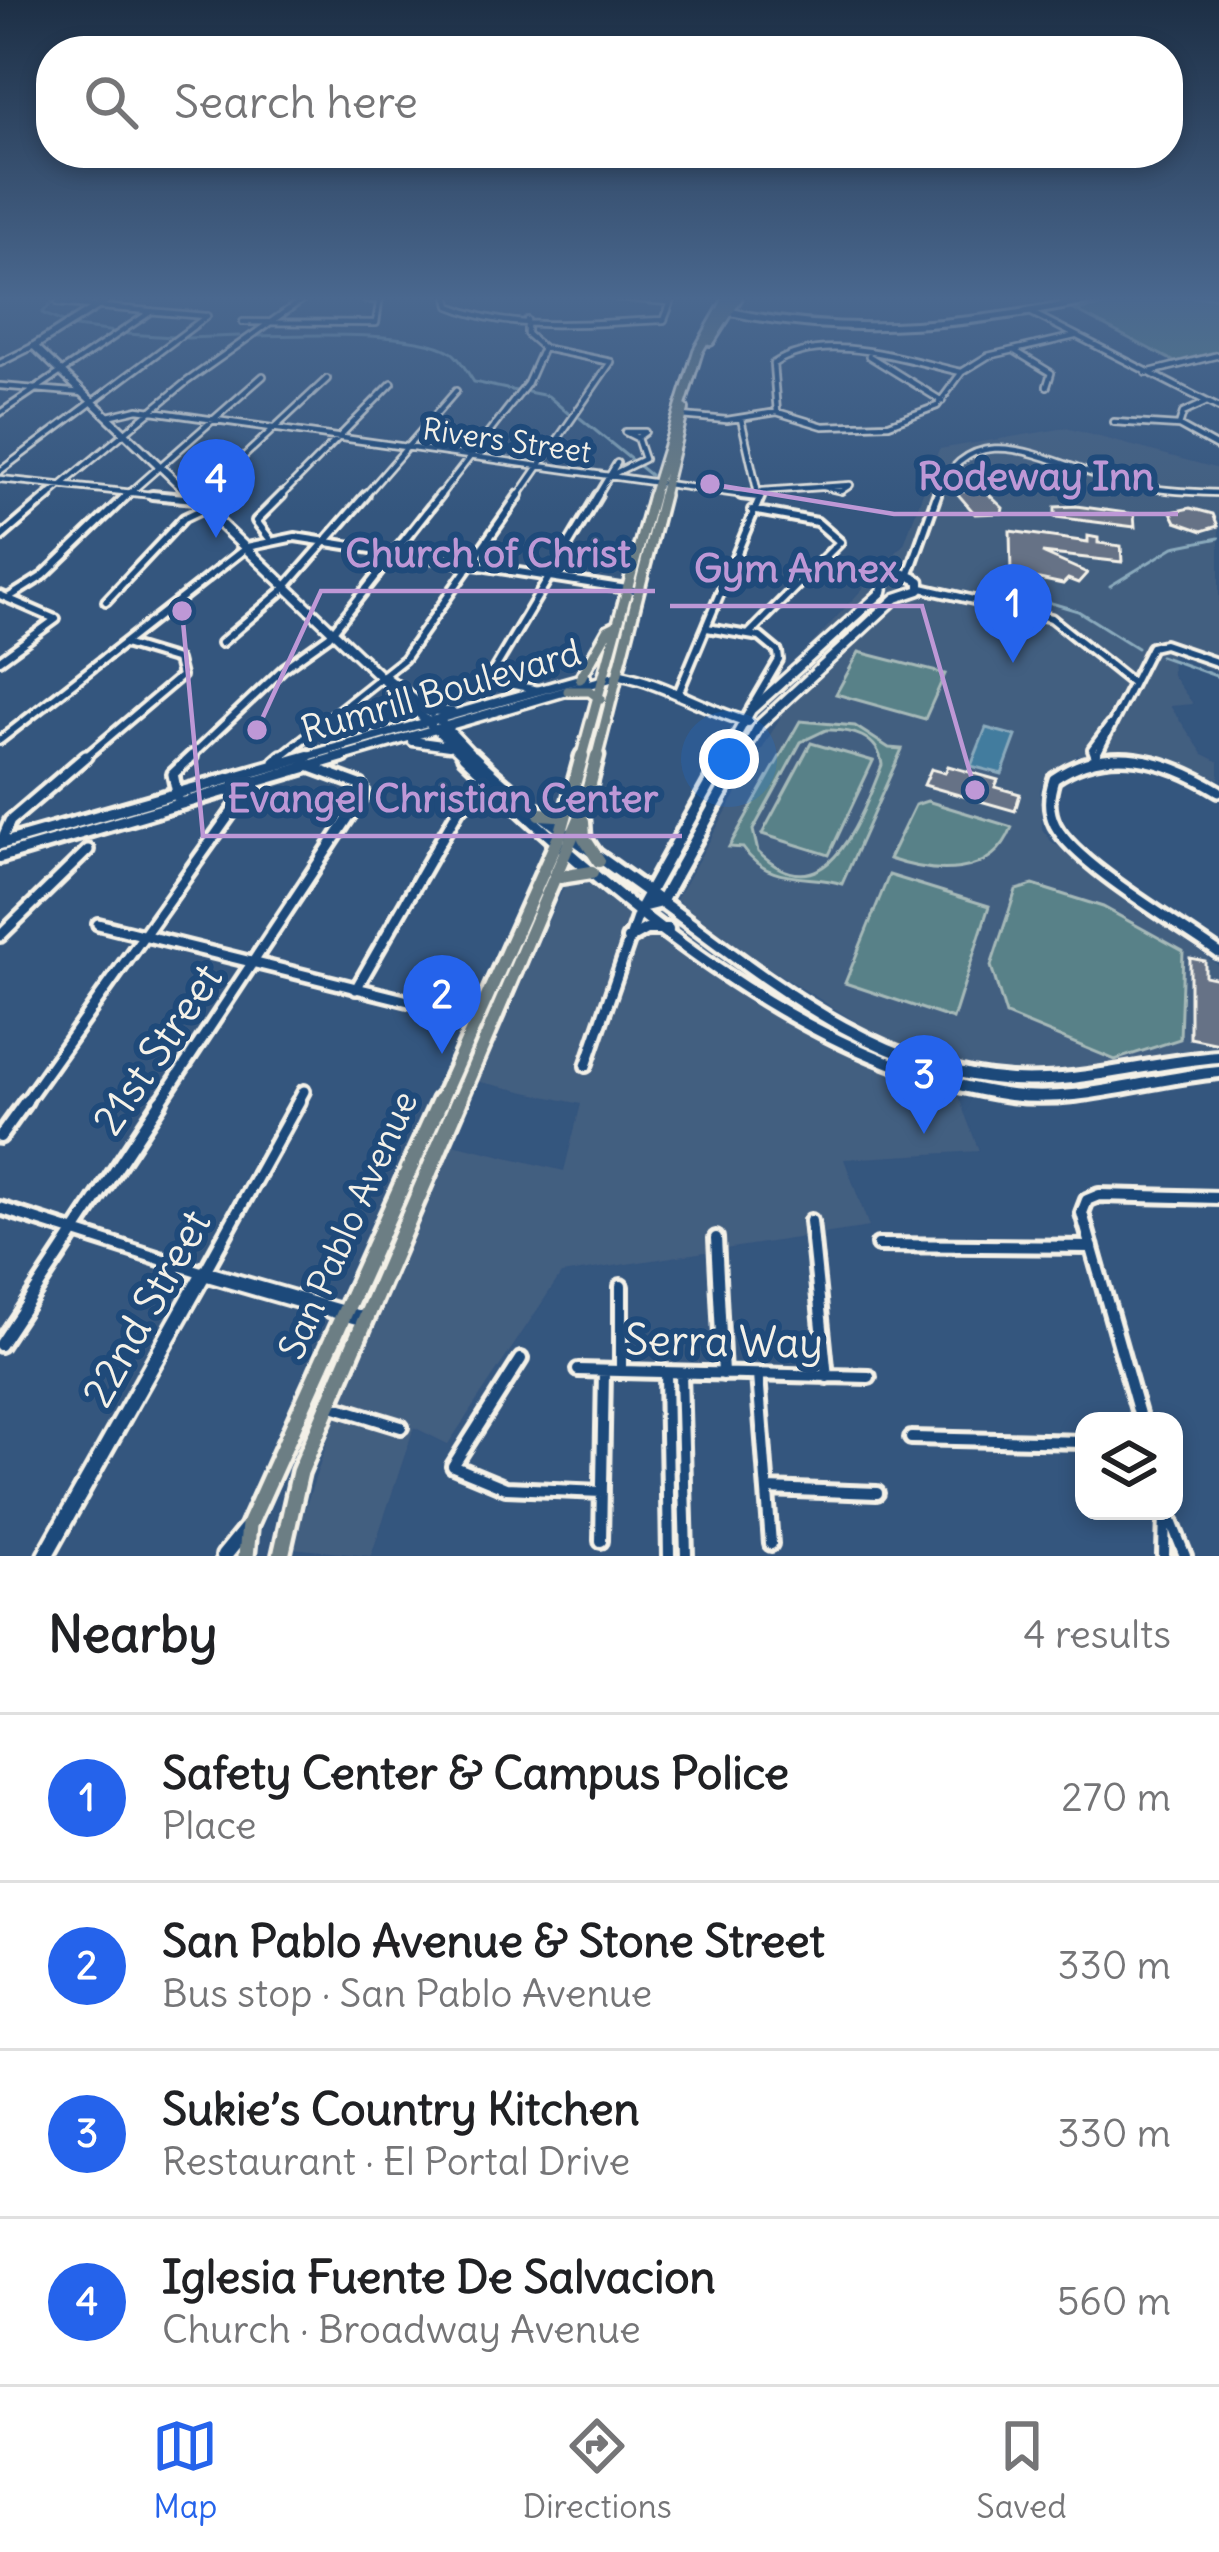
<!DOCTYPE html>
<html lang="en">
<head>
<meta charset="utf-8">
<style>
	:root { --surface:#fff; --page:#f6f6f6; --text:#202124; --muted:#757577; --line:#e0e0e0; --accent:#2563eb }
	body { margin:0; font-family:Delius,sans-serif; background:var(--page); color:var(--text) }
	.controls { position:absolute; right:36px; bottom:36px; display:grid; overflow:hidden; border-radius:24px; box-shadow:0 6px 18px #0003 }
	.controls button { width:108px; height:108px; display:grid; place-items:center; padding:0; border:0; border-bottom:3px solid var(--line); background:var(--surface); color:var(--text); font:60px sans-serif }
	.you { position:absolute; left:729px; top:759px; width:42px; height:42px; margin:-30px; border:9px solid #fff; border-radius:50%; background:#1a73e8; box-shadow:0 0 0 18px #1a73e833 }
	.badge { display:grid; place-items:center; width:78px; height:78px; border-radius:50%; background:var(--accent); color:#fff; font-size:39px; font-weight:700 }
	.pin { position:absolute; translate:-50% -99px; filter:drop-shadow(0 3px 6px #0008) }
	.pin::after { content:''; position:absolute; top:63px; width:42px; height:36px; background:inherit; clip-path:polygon(0 0,100% 0,50% 100%) }
	.list { margin:0; padding:0; list-style:none }
	h2 { display:flex; justify-content:space-between; align-items:center; height:156px; margin:0; padding:0 48px; font-size:51px }
	h2 small { font-size:39px; font-weight:400; color:var(--muted) }
	.list li { display:grid; grid-template-columns:78px 1fr auto; gap:36px; align-items:center; box-sizing:border-box; height:168px; padding:0 48px; border-top:3px solid var(--line) }
	.list b { display:block; font-size:45px; white-space:nowrap }
	.list p { margin:0; font-size:39px; white-space:nowrap; color:var(--muted) }
	.list em { font-size:39px; font-style:normal; color:var(--muted) }
	.icon { flex:none; width:66px; height:66px; fill:none; stroke:currentColor; stroke-width:2; stroke-linecap:round; stroke-linejoin:round }
	.map { position:relative; flex:none; width:1219px; height:1556px; overflow:hidden }
	.search { position:absolute; background:var(--surface); box-shadow:0 6px 18px #0003; left:36px; right:36px; top:36px; height:132px; display:flex; align-items:center; gap:30px; box-sizing:border-box; padding:0 42px; border-radius:48px; color:var(--muted); font-size:45px }
	.sheet { height:828px; background:var(--surface) }
	nav { display:flex; justify-content:space-around; align-items:center; box-sizing:border-box; height:168px; border-top:3px solid var(--line); background:var(--surface); font-size:33px; color:var(--muted) }
	nav a { display:grid; justify-items:center; gap:6px }
	nav .on { color:var(--accent) }
	.map>svg:first-child { display:block }
	.built { fill:#435e80 }
	.green { fill:#588188; stroke:#a6b9b8; stroke-width:3; fill-rule:evenodd }
	.water { fill:#437b9e; stroke:#8aaabc; stroke-width:3 }
	.lines { fill:none; stroke-linecap:round; stroke-linejoin:round }
	.stream { stroke:#8aaabc; stroke-width:3 }
	.building { fill:#667286; stroke:#f4f1e8; stroke-width:3 }
	.minor-far3-casing { stroke:#f4f1e8; stroke-width:10 }
	.minor-far2-casing { stroke:#f4f1e8; stroke-width:14 }
	.minor-far1-casing { stroke:#f4f1e8; stroke-width:18 }
	.minor-casing { stroke:#f4f1e8; stroke-width:20 }
	.tertiary-far3-casing { stroke:#f4f1e8; stroke-width:12 }
	.tertiary-far2-casing { stroke:#f4f1e8; stroke-width:15 }
	.tertiary-far1-casing { stroke:#f4f1e8; stroke-width:20 }
	.tertiary-casing { stroke:#f4f1e8; stroke-width:22 }
	.secondary-far2-casing { stroke:#f4f1e8; stroke-width:12 }
	.secondary-far1-casing { stroke:#f4f1e8; stroke-width:15 }
	.secondary-casing { stroke:#f4f1e8; stroke-width:20 }
	.primary-far3-casing { stroke:#f4f1e8; stroke-width:14 }
	.primary-far2-casing { stroke:#f4f1e8; stroke-width:16 }
	.primary-far1-casing { stroke:#f4f1e8; stroke-width:21 }
	.primary-casing { stroke:#f4f1e8; stroke-width:24 }
	.minor-far3 { stroke:#1f4a7a; stroke-width:4.5 }
	.minor-far2 { stroke:#1f4a7a; stroke-width:6 }
	.minor-far1 { stroke:#1f4a7a; stroke-width:9 }
	.minor { stroke:#1f4a7a; stroke-width:10 }
	.tertiary-far3 { stroke:#1f4a7a; stroke-width:6 }
	.tertiary-far2 { stroke:#1f4a7a; stroke-width:8 }
	.tertiary-far1 { stroke:#1f4a7a; stroke-width:10 }
	.tertiary { stroke:#1f4a7a; stroke-width:14 }
	.secondary-far2 { stroke:#1f4a7a; stroke-width:6 }
	.secondary-far1 { stroke:#1f4a7a; stroke-width:8 }
	.secondary { stroke:#1f4a7a; stroke-width:10 }
	.primary-far3 { stroke:#6c7e84; stroke-width:8 }
	.primary-far2 { stroke:#6c7e84; stroke-width:9 }
	.primary-far1 { stroke:#6c7e84; stroke-width:12 }
	.primary { stroke:#6c7e84; stroke-width:15 }
	.labels { text-anchor:middle; dominant-baseline:central; stroke-width:12; stroke-linejoin:round; paint-order:stroke }
	.far-street-label { font-size:30px; fill:#f4f1e8; stroke:#1f4a7a }
	.street-label { font-size:36px; fill:#f4f1e8; stroke:#1f4a7a }
	.near-street-label { font-size:42px; fill:#f4f1e8; stroke:#1f4a7a }
	.leader { fill:none; stroke:#be98d6; stroke-width:4.5 }
	.callout-dot { fill:#be98d6; stroke:#1f4a7a; stroke-width:4.5 }
	.callout-label { font-size:39px; text-anchor:middle; font-weight:bold; fill:#be98d6; stroke:#1f4a7a; stroke-width:12; stroke-linejoin:round; paint-order:stroke }
</style>
</head>
<body>
<div class="map">
<svg width="1219" height="1556" viewBox="0 0 1219 1556">
	<rect width="100%" height="100%" fill="#34567e"/>
	<filter id="ink" filterUnits="userSpaceOnUse"><feTurbulence type="fractalNoise" baseFrequency=".00833" numOctaves="2"/><feDisplacementMap in="SourceGraphic" scale="24" xChannelSelector="R" yChannelSelector="G"/><feConvolveMatrix kernelMatrix="1 2 1 2 8 2 1 2 1" color-interpolation-filters="sRGB"/></filter>
	<g filter="url(#ink)">
		<!-- built -->
		<path class="built" d="M1066,428L1219,469V673L1171,653L1172,675L1193,704L1170,706L1203,754L1219,762V779L1169,757L1122,750L1078,755L1048,773L1040,789L1042,829L1051,841L1219,966V1050H1184L1092,1069L1029,1072L968,1065L879,1036L733,946L676,899L780,718L762,698L904,544L939,449Z
			M584,877L822,1044L958,1096L979,1151L844,1159L869,1227L561,1274L448,1444L414,1427L371,1556L292,1548L343,1394L453,1144L564,1171L581,1104L476,1081L567,880Z"/>
		<!-- green -->
		<path class="green" d="M1151,297H1219V351L1175,362L1076,311Z
			M859,652L945,674L925,719L836,694Z
			M800,721L855,726L889,748L902,749L842,884C810,873 769,887 743,848L729,847ZM826,730C851,729 879,736 882,765C862,815 827,919 758,852L753,830L801,742Z
			M811,743L873,761L829,855L762,834Z
			M927,801L1012,827C992,880 933,874 889,859L915,805Z
			M889,875L989,906L953,1019L845,983Z
			M1033,885L1103,907L1183,951L1180,1039L1115,1060L1006,1015L991,966L1016,890Z"/>
		<!-- water -->
		<path class="water" d="M986,728L1016,736L1002,774L971,766Z"/>
		<g class="lines">
			<!-- stream -->
			<path class="stream" d="M58,297L42,313L65,323
				M75,327L116,332
				M127,334L173,337
				M255,336C298,335 417,330 451,352C460,357 468,374 474,382L516,391
				M186,338L239,336
				M528,392L548,396L569,414
				M580,418L650,475
				M988,584L1078,611L1137,648
				M1110,586L1174,547L1219,538
				M1160,656L1219,677"/>
		</g>
		<!-- building -->
		<path class="building" d="M983,489L1003,508L1002,513L975,514L956,492Z
			M1076,506L1134,514L1135,527L1055,517V507Z
			M1190,508L1213,514L1218,526L1202,531L1176,522L1171,512Z
			M1010,531L1088,542V536L1098,538V543L1121,546L1122,562L1042,553L1087,573L1078,583L1068,579L1063,584L1011,573Z
			M948,766L998,780L995,787L1020,794L1015,811L924,785L931,769L945,773Z
			M1190,958L1205,961V976L1219,979V1044L1190,1038Z"/>
		<g class="lines">
			<!-- minor-far3 casing -->
			<g class="minor-far3-casing">
				<path id="minor-far3" d="M279,297L302,299
					M448,297L450,306C516,334 594,322 664,320L673,297
					M616,297L668,302
					M366,300L380,299
					M58,303L205,316
					M1028,311L1219,408
					M243,322L376,323L380,297
					M1015,351L1051,373L1047,386
					M869,356L942,401
					M0,363L34,346
					M1146,373L1219,355
					M0,386L83,393
					M777,412L773,364C825,330 905,360 961,372
					M0,413L152,311
					M108,416L138,409L758,497
					M682,416L727,420L777,412L823,426L889,424L937,406L962,372L988,356L1075,336
					M741,419L759,498
					M1114,422L1179,426
					M1179,426L1219,448
					M1179,426L1183,413L1205,403
					M625,432H645L637,438Z
					M0,471L207,316
					M611,475L644,459L637,438
					M0,479L181,498
					M762,491L850,485L841,491L824,487
					M192,495L211,487L327,379
					M46,498L186,382L306,297
					M124,498L263,376
					M279,498L392,383
					M363,498L456,391
					M438,498L527,384L543,348L527,334V320
					M517,498L611,362L543,348
					M596,498L617,463
					M936,498C970,408 1052,465 1116,481C1149,490 1184,492 1219,493"/>
			</g>
			<!-- minor-far2 casing -->
			<g class="minor-far2-casing">
				<path id="minor-far2" d="M152,495L195,499
					M741,495L758,497
					M0,538L50,495
					M269,538L256,521L282,495
					M909,574L937,495
					M922,588L1051,618L1132,683
					M0,595L55,619
					M8,598L43,576L127,495
					M106,601L184,518L205,508
					M707,628L760,637L778,652L779,660L751,708
					M749,634L840,542L817,522L752,510
					M221,643L282,591L366,495
					M0,660L56,619
					M539,690L488,680L598,495
					M678,694L761,495
					M0,740L247,547L295,537L633,590
					M1095,757L1092,749L1110,725
					M1095,758L1151,647L1164,644L1219,663
					M83,759L181,676L177,660L124,644
					M188,759L284,668L329,636L440,495
					M278,759L404,659L519,495
					M1092,759H1145"/>
			</g>
			<!-- minor-far1 casing -->
			<g class="minor-far1-casing">
				<path id="minor-far1" d="M275,762L282,756
					M1219,791C1166,759 1108,742 1054,779C1049,795 1047,809 1055,825C1076,865 1179,924 1219,953
					M178,798L173,774L192,756
					M0,844L10,821L86,756
					M98,924L477,1018
					M0,936L88,850
					M356,989L460,807L502,787
					M586,1066L640,909
					M24,1104L251,785
					M159,1104L364,794L360,785L311,767
					M297,1104L304,1091"/>
			</g>
			<!-- minor casing -->
			<g class="minor-casing">
				<path id="minor" d="M0,1137L26,1101
					M0,1208L204,1273L299,1101
					M811,1221L827,1377
					M716,1238L723,1374
					M878,1245L1092,1247
					M621,1286V1371
					M0,1345L161,1101
					M521,1359L453,1466L506,1488L602,1492
					M578,1370L869,1377
					M666,1373L669,1556
					M681,1373L686,1556
					M758,1375L771,1544
					M329,1405L401,1427
					M1141,1421L1082,1213L1087,1200L1099,1195L1219,1198
					M911,1438L1084,1442
					M767,1489L877,1493
					M1167,1511L1185,1556
					M601,1541L604,1371
					M1164,1556L1165,1511"/>
			</g>
			<!-- tertiary-far3 casing -->
			<g class="tertiary-far3-casing">
				<path id="tertiary-far3" d="M112,297L34,346L193,498"/>
			</g>
			<!-- tertiary-far2 casing -->
			<g class="tertiary-far2-casing">
				<path id="tertiary-far2" d="M190,495L431,725
					M621,675C666,684 703,709 748,722
					M384,676L431,713
					M723,759L751,710L882,592L885,578L903,573L920,581V590L896,598L759,725L740,759"/>
			</g>
			<!-- tertiary-far1 casing -->
			<g class="tertiary-far1-casing">
				<path id="tertiary-far1" d="M725,756L641,907L661,902L742,756"/>
			</g>
			<!-- tertiary casing -->
			<g class="tertiary-casing">
				<path id="tertiary" d="M45,1556L204,1273L364,1319
					M224,1556L246,1529"/>
			</g>
			<!-- secondary-far2 casing -->
			<g class="secondary-far2-casing">
				<path id="secondary-far2" d="M721,310C853,340 977,324 1108,297"/>
			</g>
			<!-- secondary-far1 casing -->
			<g class="secondary-far1-casing">
				<path id="secondary-far1" d="M427,710L452,712
					M439,720L476,759
					M437,730L467,759
					M413,741L449,746
					M297,759L586,677
					M333,759L621,675"/>
			</g>
			<!-- secondary casing -->
			<g class="secondary-casing">
				<path id="secondary" d="M464,756C608,895 805,1067 1010,1095C1079,1104 1150,1078 1219,1072
					M473,756C525,807 586,847 645,890C755,969 869,1071 1011,1080C1081,1084 1150,1062 1219,1057
					M0,844L308,756
					M0,857L343,756
					M628,939L646,929H668"/>
			</g>
			<!-- primary-far3 casing -->
			<g class="primary-far3-casing">
				<path id="primary-far3" d="M710,341L738,297
					M652,498L698,351L729,297
					M662,498L684,409"/>
			</g>
			<!-- primary-far2 casing -->
			<g class="primary-far2-casing">
				<path id="primary-far2" d="M580,679L608,630L616,626
					M568,691H590L601,699
					M581,759L653,495
					M596,759L663,495"/>
			</g>
			<!-- primary-far1 casing -->
			<g class="primary-far1-casing">
				<path id="primary-far1" d="M540,814L556,815L569,808
					M583,821L584,838L599,861
					M560,877L592,872
					M439,1104L561,832L582,756
					M458,1104L583,811L597,756"/>
			</g>
			<!-- primary casing -->
			<g class="primary-casing">
				<path id="primary" d="M246,1556L249,1525L440,1101
					M281,1556L300,1472L459,1101"/>
			</g>
			<!-- minor-far3 -->
			<use href="#minor-far3" class="minor-far3"/>
			<!-- minor-far2 -->
			<use href="#minor-far2" class="minor-far2"/>
			<!-- minor-far1 -->
			<use href="#minor-far1" class="minor-far1"/>
			<!-- minor -->
			<use href="#minor" class="minor"/>
			<!-- tertiary-far3 -->
			<use href="#tertiary-far3" class="tertiary-far3"/>
			<!-- tertiary-far2 -->
			<use href="#tertiary-far2" class="tertiary-far2"/>
			<!-- tertiary-far1 -->
			<use href="#tertiary-far1" class="tertiary-far1"/>
			<!-- tertiary -->
			<use href="#tertiary" class="tertiary"/>
			<!-- secondary-far2 -->
			<use href="#secondary-far2" class="secondary-far2"/>
			<!-- secondary-far1 -->
			<use href="#secondary-far1" class="secondary-far1"/>
			<!-- secondary -->
			<use href="#secondary" class="secondary"/>
			<!-- primary-far3 -->
			<use href="#primary-far3" class="primary-far3"/>
			<!-- primary-far2 -->
			<use href="#primary-far2" class="primary-far2"/>
			<!-- primary-far1 -->
			<use href="#primary-far1" class="primary-far1"/>
			<!-- primary -->
			<use href="#primary" class="primary"/>
		</g>
	</g>
	<!-- sky -->
	<linearGradient id="sky" x2="0" y2="1"><stop stop-color="#1d2f45"/><stop offset="0.58" stop-color="#4a688f"/><stop offset="1" stop-color="#4a688f" stop-opacity="0"/></linearGradient>
	<rect width="1219" height="515" fill="url(#sky)"/>
	<g class="labels">
		<!-- far-street labels -->
		<g class="far-street-label">
			<text transform="translate(507 440) rotate(8)">Rivers Street</text>
		</g>
		<!-- street labels -->
		<g class="street-label">
			<text transform="translate(441 691) rotate(-16)">Rumrill Boulevard</text>
			<text transform="translate(348 1225) rotate(-66)">San Pablo Avenue</text>
		</g>
		<!-- near-street labels -->
		<g class="near-street-label">
			<text transform="translate(157 1049) rotate(-56)">21st Street</text>
			<text transform="translate(146 1308) rotate(-61)">22nd Street</text>
			<text transform="translate(724 1341) rotate(1)">Serra Way</text>
		</g>
	</g>
	<!-- callouts -->
	<path class="leader" d="M710 484L894 514H1178M257 730L321 591H655M975 790L922 606H670M182 611L203 836H682"/>
	<g class="callout-dot">
		<circle cx="710" cy="484" r="12"/>
		<circle cx="257" cy="730" r="12"/>
		<circle cx="975" cy="790" r="12"/>
		<circle cx="182" cy="611" r="12"/>
	</g>
	<g class="callout-label">
		<text x="1036" y="490">Rodeway Inn</text>
		<text x="488" y="567">Church of Christ</text>
		<text x="796" y="582">Gym Annex</text>
		<text x="443" y="812">Evangel Christian Center</text>
	</g>
</svg>
<div class="controls">
<button><svg class="icon" aria-label="layers" viewBox="0 0 24 24"><path d="M12 4l9 5-9 5-9-5zM3 14l9 5 9-5"/></svg></button>
</div>
<div class="you"></div>
<div class="pin badge" style="left:1013px;top:663px">1</div>
<div class="pin badge" style="left:442px;top:1054px">2</div>
<div class="pin badge" style="left:924px;top:1134px">3</div>
<div class="pin badge" style="left:216px;top:538px">4</div>
<div class="search"><svg class="icon" aria-label="search" viewBox="0 0 24 24"><circle cx="10" cy="10" r="6"/><path d="M15 15l6 6"/></svg>Search here</div>
</div>
<section class="sheet">
<h2>Nearby<small>4 results</small></h2>
<ul class="list">
<li><span class="badge">1</span><div><b>Safety Center &amp; Campus Police</b><p>Place</p></div><em>270 m</em></li>
<li><span class="badge">2</span><div><b>San Pablo Avenue &amp; Stone Street</b><p>Bus stop · San Pablo Avenue</p></div><em>330 m</em></li>
<li><span class="badge">3</span><div><b>Sukie’s Country Kitchen</b><p>Restaurant · El Portal Drive</p></div><em>330 m</em></li>
<li><span class="badge">4</span><div><b>Iglesia Fuente De Salvacion</b><p>Church · Broadway Avenue</p></div><em>560 m</em></li>
</ul>
</section>
<nav>
<a class="on"><svg class="icon" aria-label="map" viewBox="0 0 24 24"><path d="M3 6l6-2 6 2 6-2v14l-6 2-6-2-6 2zM9 4v14M15 6v14"/></svg>Map</a>
<a><svg class="icon" aria-label="directions" viewBox="0 0 24 24"><path d="M12 3l9 9-9 9-9-9zM9 14v-3h6M13 9l2 2-2 2"/></svg>Directions</a>
<a><svg class="icon" aria-label="saved" viewBox="0 0 24 24"><path d="M7 4h10v16l-5-4-5 4z"/></svg>Saved</a>
</nav>
</body>
</html>
